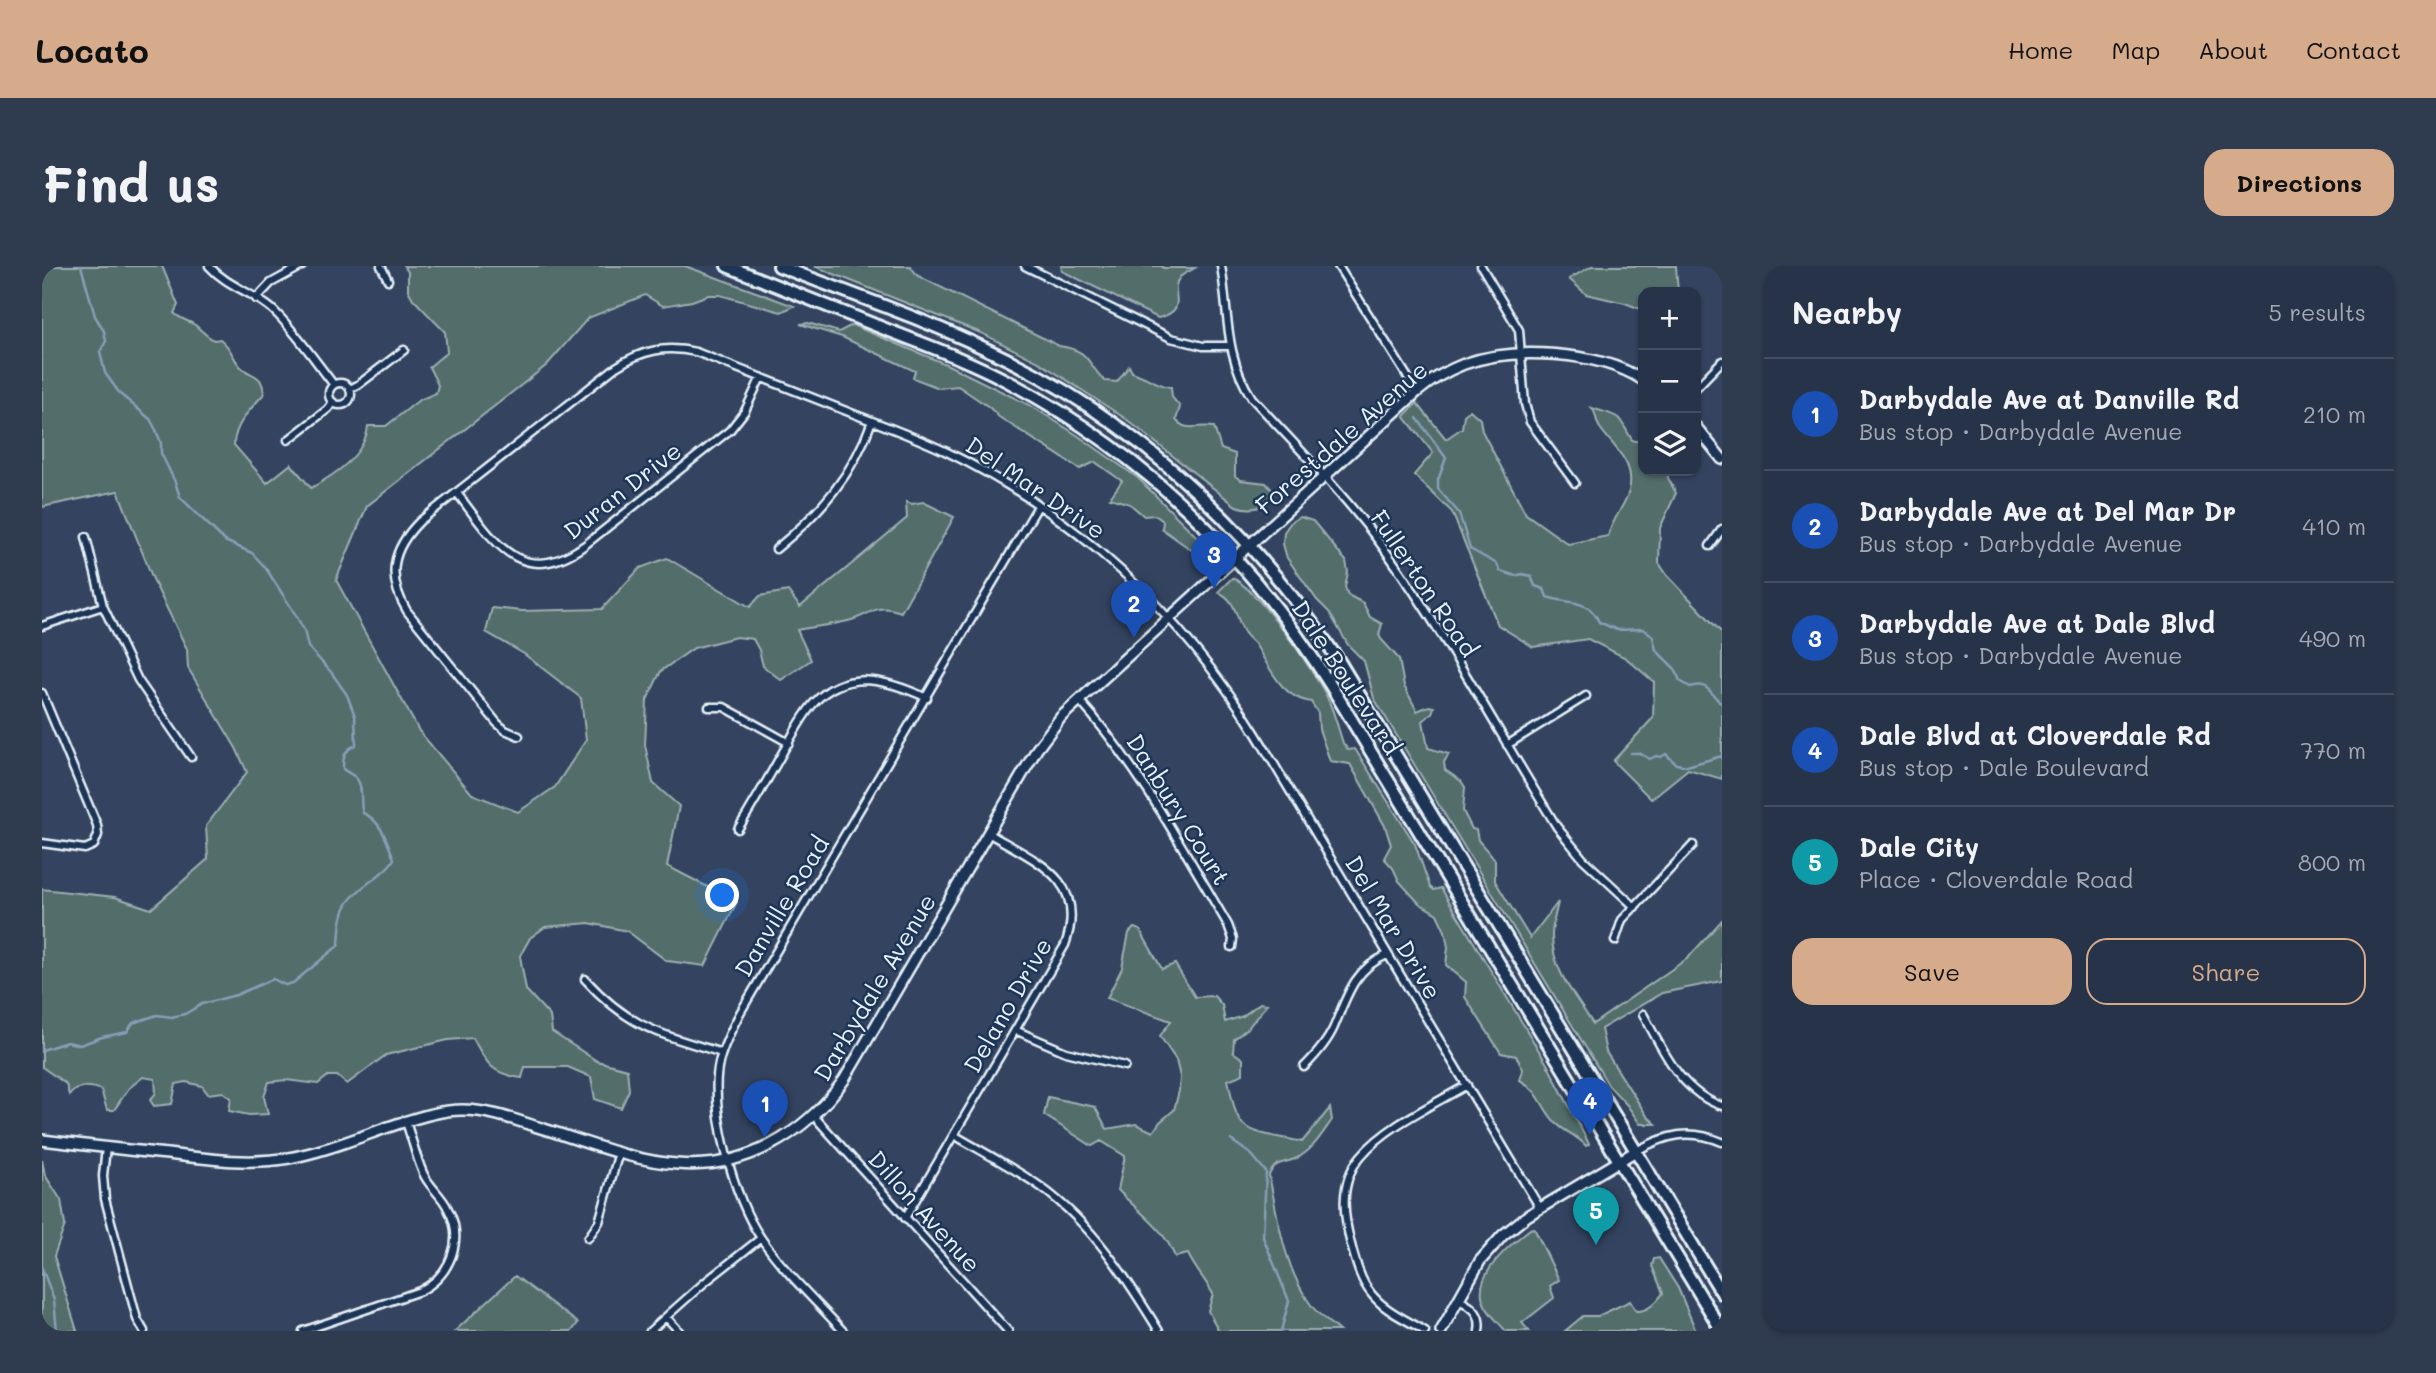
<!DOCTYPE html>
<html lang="en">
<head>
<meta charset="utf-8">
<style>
	:root { --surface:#273348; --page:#2f3b4f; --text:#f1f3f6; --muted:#a4aab4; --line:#434e60; --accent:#d6ab8b }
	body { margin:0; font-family:Mali,sans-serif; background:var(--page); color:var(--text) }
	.controls { position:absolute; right:21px; top:21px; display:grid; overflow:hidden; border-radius:14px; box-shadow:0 2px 5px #0004 }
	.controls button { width:63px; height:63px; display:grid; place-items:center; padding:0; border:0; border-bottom:2px solid var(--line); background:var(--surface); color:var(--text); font:35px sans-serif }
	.you { position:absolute; left:681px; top:630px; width:24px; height:24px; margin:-18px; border:5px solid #fff; border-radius:50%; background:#1a73e8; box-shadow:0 0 0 10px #1a73e833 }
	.badge { display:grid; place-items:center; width:46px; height:46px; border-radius:50%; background:var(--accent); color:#fff; font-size:23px; font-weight:700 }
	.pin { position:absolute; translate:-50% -58px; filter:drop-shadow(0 2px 4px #0008) }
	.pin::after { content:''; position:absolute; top:37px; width:24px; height:21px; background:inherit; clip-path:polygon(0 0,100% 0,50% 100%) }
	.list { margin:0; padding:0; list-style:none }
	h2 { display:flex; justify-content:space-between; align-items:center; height:91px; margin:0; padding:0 28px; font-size:30px }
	h2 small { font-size:23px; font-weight:400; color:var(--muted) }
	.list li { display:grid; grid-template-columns:46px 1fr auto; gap:21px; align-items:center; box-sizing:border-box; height:112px; padding:0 28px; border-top:2px solid var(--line) }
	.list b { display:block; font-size:26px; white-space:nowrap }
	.list p { margin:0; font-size:23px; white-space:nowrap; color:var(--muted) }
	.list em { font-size:23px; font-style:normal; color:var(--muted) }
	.actions { display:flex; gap:14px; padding:21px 28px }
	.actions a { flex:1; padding:16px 0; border:2px solid var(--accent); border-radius:21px; text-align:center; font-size:24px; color:var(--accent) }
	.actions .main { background:var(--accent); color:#111 }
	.icon { flex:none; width:38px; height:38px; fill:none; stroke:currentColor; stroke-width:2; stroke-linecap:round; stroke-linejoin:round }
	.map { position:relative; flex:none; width:1680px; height:1065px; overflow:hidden; border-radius:21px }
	header { display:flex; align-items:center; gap:42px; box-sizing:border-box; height:98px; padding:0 35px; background:var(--accent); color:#111 }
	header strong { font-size:33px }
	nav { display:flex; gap:38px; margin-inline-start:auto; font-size:24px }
	.intro { display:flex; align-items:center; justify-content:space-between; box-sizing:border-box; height:168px; padding:0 42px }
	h1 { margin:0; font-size:49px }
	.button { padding:18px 32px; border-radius:21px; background:var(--accent); color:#111; font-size:24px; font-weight:700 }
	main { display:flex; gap:42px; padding:0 42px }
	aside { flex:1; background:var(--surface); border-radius:21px; box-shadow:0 2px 5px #0004 }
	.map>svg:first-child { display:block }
	.green { fill:#526d6a; stroke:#9dafb1; stroke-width:2 }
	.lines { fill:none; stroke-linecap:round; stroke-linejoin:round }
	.stream { stroke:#869fb7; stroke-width:2.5 }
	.street-casing { stroke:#e8f1f8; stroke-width:11 }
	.secondary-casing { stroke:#e8f1f8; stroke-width:14 }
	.primary-casing { stroke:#e8f1f8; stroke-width:16 }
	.street { stroke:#1d3557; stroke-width:6 }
	.secondary { stroke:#1d3557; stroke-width:9 }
	.primary { stroke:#1d3557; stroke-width:10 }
	.labels { text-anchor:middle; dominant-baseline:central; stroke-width:5; stroke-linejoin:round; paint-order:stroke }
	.street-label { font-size:24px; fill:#e8f1f8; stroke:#1d3557 }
</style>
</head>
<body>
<header>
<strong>Locato</strong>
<nav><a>Home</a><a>Map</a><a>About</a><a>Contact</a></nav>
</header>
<div class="intro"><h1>Find us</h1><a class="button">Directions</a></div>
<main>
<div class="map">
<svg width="1680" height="1065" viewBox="0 0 1680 1065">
	<rect width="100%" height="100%" fill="#344460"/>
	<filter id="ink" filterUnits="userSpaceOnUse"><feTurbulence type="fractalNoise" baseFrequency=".0143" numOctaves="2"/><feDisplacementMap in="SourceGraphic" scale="14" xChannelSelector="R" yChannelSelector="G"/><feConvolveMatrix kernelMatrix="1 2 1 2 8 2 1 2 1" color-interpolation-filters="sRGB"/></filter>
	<g filter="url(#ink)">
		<!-- green -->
		<path class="green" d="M0,0H120L136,39L132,47C139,54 146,54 153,59C159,64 164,70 172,74L178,73C190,82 189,90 198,100C209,112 220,105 222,128C210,141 192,159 192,179L225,217L249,198L269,222C294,208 323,189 326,160H344L377,134L394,127L396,119L387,101L405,86L403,66L371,33L366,24V6L362,0H643L752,40L739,46L678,29H666L650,35L621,40L603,29L546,52L505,99L325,240L294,314L377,465L430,528L476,546L513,521L544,474L539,432L482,388L444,366L450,342L480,345L560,343L598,302L625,292L708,341L718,330L746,325L758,341L865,252L864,236L870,238L881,236L912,251L859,346C830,336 830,350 806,355C789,359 771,361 755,364L769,394L739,414L721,400L717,384L711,373L694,371L652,382L619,405L605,434L603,479L611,517L637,540L625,600L695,636L663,700L625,695L585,665L547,657L503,661L488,672L478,690L484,724L508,750L510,766L555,795L585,803L587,824L579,842L553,833L549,811L526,801H483L480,812C449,808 445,798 431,772L406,774L344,789L305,818L295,810H286L276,818L244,814L227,816L222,831L226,848L207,849L187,845L189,832L181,826L166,828L160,820L144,816L134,818L130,838L112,840L108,834L114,827L113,813L101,811L87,822L72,844H65L59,824C46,819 37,819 27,829L24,818L0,801V623L73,631L109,643L166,593L164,560L205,506L194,482L146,402L145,383L113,318L76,225L0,241Z
			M772,0H868L876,10L1017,80C1050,85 1043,96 1063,115L1075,116L1087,100L1090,106C1103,110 1120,121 1129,121L1130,131L1138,141L1134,154C1145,167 1156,158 1172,161L1179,183L1193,188V210L1199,214L1224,217L1232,226C1227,243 1208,245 1194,240L1084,153L997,96L939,67Z
			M1019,0H1120L1121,2H1153C1148,5 1142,7 1138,11C1125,26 1150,43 1116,52L1020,5Z
			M1550,0H1634L1636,26H1601V44L1583,37L1544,28L1527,13Z
			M766,57L797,66L810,59L906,99L991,141L1035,169L1096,212L1161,277L1159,282L1151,285L1120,263L1121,255L1113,249L1102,250L1088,238L1068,232L1080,215L1053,196L1038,203L957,151L947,141L916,120L897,122L871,112L873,105L800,71L758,58Z
			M1375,137L1404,173L1420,162L1422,149L1428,144L1438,153L1440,165L1484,248L1526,278L1566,270C1570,254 1582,241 1587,225C1594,197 1572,182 1558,162C1553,155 1555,148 1550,142C1580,152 1574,146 1590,174L1601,177V205H1626V212L1634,227L1618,262L1617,297L1625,309L1680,367V513L1646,503L1609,533L1571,495L1611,452L1612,416L1584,392L1546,373L1491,381L1456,359L1410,246L1372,209L1391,187L1362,150Z
			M1258,251L1271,255L1304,295L1306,306L1303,321L1306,329L1321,337L1328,351L1340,358L1337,369L1339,373L1357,393L1362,420L1375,445L1387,440L1392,441L1390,447L1381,455L1386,482L1407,488L1402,496L1403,504L1419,515L1423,521L1421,545L1430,563L1434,564L1436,574L1453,594V615L1488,672L1516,636C1514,647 1510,658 1510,669C1510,705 1533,729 1551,758L1646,692L1680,654V715L1620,727L1559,763L1564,786L1605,850L1614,858H1598L1585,839L1567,820L1332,432L1322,395L1306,379L1287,346L1275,334L1245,292L1241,278L1242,266L1249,256Z
			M1190,312C1214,321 1273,406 1285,431C1292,445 1296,462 1301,477L1306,484L1313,483L1373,578L1388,621L1392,624L1399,622L1505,798L1547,878L1544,880C1535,869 1522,866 1513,856C1499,841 1498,825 1478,814L1481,803L1474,790L1459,787L1423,731L1424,716L1404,699L1406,681L1403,665L1395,648L1377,637L1357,615L1351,602L1342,592L1349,579L1343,560L1308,498L1288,495L1277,463L1276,447L1269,436C1239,432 1228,401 1213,378C1210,374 1205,371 1202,366C1193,351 1195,334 1176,326Z
			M1092,662L1098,664L1120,703L1133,698L1153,731L1172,730L1180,739L1183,756L1201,750L1218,737L1225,738L1206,762L1192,773L1191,786L1201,793V808L1186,814C1189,826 1191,843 1197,853C1206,870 1243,871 1260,876L1288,842L1290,854C1280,868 1270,885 1255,892C1241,899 1235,893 1227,909C1236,952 1242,1002 1269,1039C1276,1049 1288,1057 1297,1065H1177L1166,1045L1171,1028C1163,1013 1153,1003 1146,988L1133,991C1121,960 1098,948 1076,924L1083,890L1059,875L1050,880L1002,849L1006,831L1053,841L1065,863L1094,858L1111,866L1118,856L1132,844L1137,825L1138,811L1134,794L1118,770L1129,755L1065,732L1080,702L1087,667Z
			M0,894L3,909L19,934L23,959L12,990L35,1065H0Z
			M1492,962L1517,1014L1508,1020L1512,1032L1480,1057L1487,1065H1464C1456,1056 1444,1045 1441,1034C1432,1008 1471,976 1488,963Z
			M1617,992L1636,1022L1654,1065H1523L1541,1050H1556L1588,1035L1594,1045C1605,1046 1615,1036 1621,1027L1610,1000L1612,993Z
			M473,1010L536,1057L530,1065H413Z"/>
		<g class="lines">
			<!-- stream -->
			<path class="stream" d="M1375,152L1404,192L1396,214V223L1417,247L1428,283L1455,298L1458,305L1474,310L1480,308L1489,310L1493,320L1502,323L1505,331C1525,338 1547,332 1557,356L1575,364L1601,363L1606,366L1611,371L1614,384L1633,403L1638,415L1648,421C1667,415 1667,427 1680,438
				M1589,487H1597L1608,493L1614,490L1619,491L1624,488L1634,498L1645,500L1680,490
				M0,784L25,776L38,779L60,771L85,766L91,757L115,749L130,751L143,748L160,738L194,729L231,713L243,719L251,717L297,679C299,642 302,634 332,613C340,606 347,602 352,593C345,576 340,555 321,547C317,536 322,522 315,513C311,508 305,507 301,503C301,491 302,484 314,479L313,450L305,429L289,406L266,381L262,364L252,346L223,301L210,287L183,275L138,231L133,216L119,187V177L114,164L108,153L78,128L63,107L58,86L64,75L62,65L53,50L39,0
				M1189,874L1210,889L1224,906L1221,971L1247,1035L1239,1065
				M0,1002L12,1034L15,1065"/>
			<!-- street casing -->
			<g class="street-casing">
				<path id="street" d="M167,0C185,20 210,26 230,43C251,62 274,96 292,119
					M339,0L346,14
					M983,0L1129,72L1161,80H1188
					M1179,0C1187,47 1182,90 1210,132C1255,181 1304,230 1343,284C1406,372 1458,469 1515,561L1541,593L1593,641
					M1296,0L1375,126
					M1439,0L1477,64L1483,138L1488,156L1533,217
					M214,33L229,17L260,0
					M287 128a11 11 0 1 1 22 0a11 11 0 1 1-22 0Z
					M1654,122L1680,95
					M308,123L316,119L362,84
					M246,174L286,143L291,136
					M415,227C451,274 479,325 543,279L688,164L703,145L719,111
					M44,271L61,340L96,414L149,491
					M1668,280L1680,263
					M734,283C778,247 811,209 830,155
					M0,360L61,340
					M0,427L55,559L56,569L52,579L43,583L0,577
					M1037,434C1097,501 1140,581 1186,659L1191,673L1190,681
					M667,441H682L747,477
					M477,470L463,464L455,457L365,345C344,310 350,283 378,255L574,101C600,84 624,79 654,86C708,107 762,128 817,150C846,161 876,172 905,186C1033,248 1140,348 1214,468L1498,942
					M1465,479L1544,430
					M696,563C712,537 727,511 742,484C751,469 759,452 771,438C804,401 846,414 885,432
					M1573,675L1580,654L1651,579
					M543,713C587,762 619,768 680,787
					M1601,748C1621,784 1638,826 1680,840
					M973,764L1024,786L1083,800
					M1262,801C1274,789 1285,777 1292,761C1305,730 1312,703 1345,689
					M772,850L966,1065
					M912,869C941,886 972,902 999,921C1051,959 1084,1011 1117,1065
					M64,881L61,910L63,933L95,1053L102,1065
					M1594,885C1624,869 1647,862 1680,876
					M863,952L1023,679C1047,613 993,595 946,567
					M546,972L557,956L577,886
					M1417,1034C1431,1041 1440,1048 1437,1065
					M624,1051L637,1065
					M261,1065L378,1025C408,1010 423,974 406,943C400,929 387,921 381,907C374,891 370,873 364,856
					M608,1065L662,1017L719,972
					M801,1065C774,1035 742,1006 719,972C692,934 667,842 677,797C681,779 690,763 698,747L996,240
					M1383,1065C1367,1055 1347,1047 1334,1033C1321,1020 1316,1004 1311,986C1302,954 1295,918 1319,890C1344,860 1391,839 1425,819"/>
			</g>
			<!-- secondary casing -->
			<g class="secondary-casing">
				<path id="secondary" d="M1654,161L1680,193
					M0,874C42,879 84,884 126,888C166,893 207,899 247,892C285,885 322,869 358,857C378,851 399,844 420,844C448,844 476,855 502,863C545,876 590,895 635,898C703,904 763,868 802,814L995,483L1019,451L1375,126C1389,114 1404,105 1422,98C1471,80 1556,85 1601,114
					M1399,1065L1438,995L1461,969L1485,950L1594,885"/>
			</g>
			<!-- primary casing -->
			<g class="primary-casing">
				<path id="primary" d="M685,0C738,21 791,42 843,63C884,79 926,94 965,115C1100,186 1208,291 1289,420L1680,1065
					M737,0C806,27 877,51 944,83C1091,151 1205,259 1295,392L1680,1027"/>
			</g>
			<!-- street -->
			<use href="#street" class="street"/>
			<!-- secondary -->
			<use href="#secondary" class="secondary"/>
			<!-- primary -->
			<use href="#primary" class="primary"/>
		</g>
	</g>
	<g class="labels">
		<!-- street labels -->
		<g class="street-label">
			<text transform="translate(1299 171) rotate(-41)">Forestdale Avenue</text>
			<text transform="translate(994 221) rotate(34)">Del Mar Drive</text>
			<text transform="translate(580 224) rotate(-38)">Duran Drive</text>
			<text transform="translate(1383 317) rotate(56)">Fullerton Road</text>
			<text transform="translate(1305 411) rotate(57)">Dale Boulevard</text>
			<text transform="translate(1137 543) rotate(58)">Danbury Court</text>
			<text transform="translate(739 640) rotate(-59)">Danville Road</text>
			<text transform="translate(1352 661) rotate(59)">Del Mar Drive</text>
			<text transform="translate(832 721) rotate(-59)">Darbydale Avenue</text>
			<text transform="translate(965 739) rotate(-60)">Delano Drive</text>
			<text transform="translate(883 945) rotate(48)">Dillon Avenue</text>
		</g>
	</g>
</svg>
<div class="controls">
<button>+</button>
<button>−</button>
<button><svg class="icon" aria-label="layers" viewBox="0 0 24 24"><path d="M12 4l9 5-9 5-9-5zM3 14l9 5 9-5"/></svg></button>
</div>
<div class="you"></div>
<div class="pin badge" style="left:723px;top:872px;background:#1a4fb4">1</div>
<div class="pin badge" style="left:1092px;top:372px;background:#1a4fb4">2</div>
<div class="pin badge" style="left:1172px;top:323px;background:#1a4fb4">3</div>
<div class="pin badge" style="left:1548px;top:869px;background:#1a4fb4">4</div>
<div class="pin badge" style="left:1554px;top:979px;background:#0f9aa8">5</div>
</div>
<aside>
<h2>Nearby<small>5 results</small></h2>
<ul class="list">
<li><span class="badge" style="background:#1a4fb4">1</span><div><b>Darbydale Ave at Danville Rd</b><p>Bus stop · Darbydale Avenue</p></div><em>210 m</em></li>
<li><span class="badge" style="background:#1a4fb4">2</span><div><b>Darbydale Ave at Del Mar Dr</b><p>Bus stop · Darbydale Avenue</p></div><em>410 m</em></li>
<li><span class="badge" style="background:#1a4fb4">3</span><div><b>Darbydale Ave at Dale Blvd</b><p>Bus stop · Darbydale Avenue</p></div><em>490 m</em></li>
<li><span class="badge" style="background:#1a4fb4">4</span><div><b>Dale Blvd at Cloverdale Rd</b><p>Bus stop · Dale Boulevard</p></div><em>770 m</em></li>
<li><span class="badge" style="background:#0f9aa8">5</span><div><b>Dale City</b><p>Place · Cloverdale Road</p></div><em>800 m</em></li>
</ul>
<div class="actions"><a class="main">Save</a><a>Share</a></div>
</aside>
</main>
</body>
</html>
